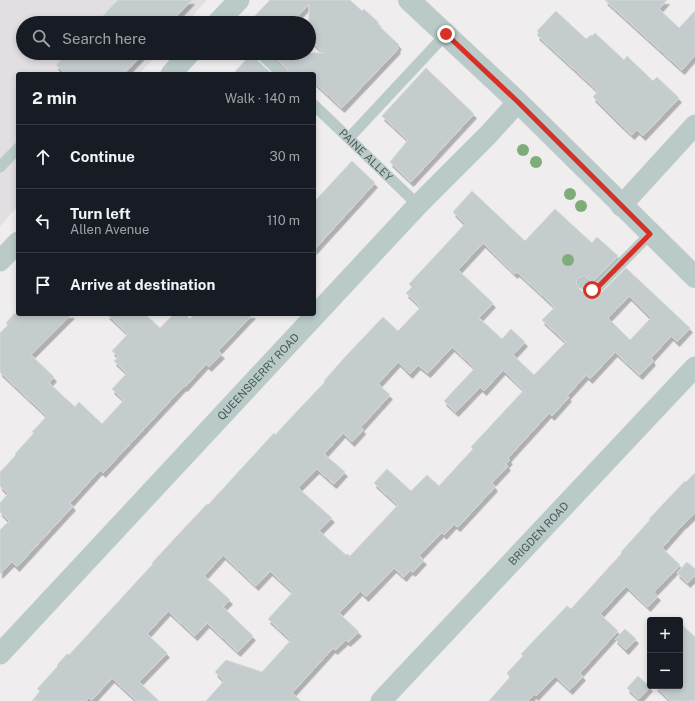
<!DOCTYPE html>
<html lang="en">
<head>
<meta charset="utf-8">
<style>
	:root { --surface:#171b24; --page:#242831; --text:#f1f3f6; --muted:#9ea1a6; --line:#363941 }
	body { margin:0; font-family:"Public Sans",sans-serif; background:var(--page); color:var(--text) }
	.controls { position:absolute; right:12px; bottom:12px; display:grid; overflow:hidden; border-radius:4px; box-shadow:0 2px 6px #0003 }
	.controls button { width:36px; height:36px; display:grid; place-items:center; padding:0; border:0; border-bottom:1px solid var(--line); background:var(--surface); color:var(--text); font:20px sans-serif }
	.stop { position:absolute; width:12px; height:12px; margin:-9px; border:3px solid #d93025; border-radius:50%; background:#fff }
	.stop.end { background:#d93025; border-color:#fff; box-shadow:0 1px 4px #0008 }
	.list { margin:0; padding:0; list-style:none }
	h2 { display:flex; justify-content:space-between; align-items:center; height:52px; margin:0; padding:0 16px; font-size:17px }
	h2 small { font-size:13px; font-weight:400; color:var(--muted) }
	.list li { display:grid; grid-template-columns:26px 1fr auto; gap:12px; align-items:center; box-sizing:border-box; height:64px; padding:0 16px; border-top:1px solid var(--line) }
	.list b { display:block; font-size:15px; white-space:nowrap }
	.list p { margin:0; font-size:13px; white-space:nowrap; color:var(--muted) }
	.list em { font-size:13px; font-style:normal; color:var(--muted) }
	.icon { flex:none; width:22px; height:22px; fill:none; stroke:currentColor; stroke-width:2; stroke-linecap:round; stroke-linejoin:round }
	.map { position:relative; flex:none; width:695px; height:701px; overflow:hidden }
	.search { position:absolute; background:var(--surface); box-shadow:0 2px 6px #0003; left:16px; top:16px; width:300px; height:44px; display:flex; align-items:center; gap:10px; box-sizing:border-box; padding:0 14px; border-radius:22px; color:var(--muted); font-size:15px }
	.panel { position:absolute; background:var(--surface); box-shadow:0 2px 6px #0003; left:16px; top:72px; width:300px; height:244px; border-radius:4px }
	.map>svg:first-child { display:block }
	.education { fill:#e1dfe1 }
	.building { fill:#c4cccd; stroke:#d2d8d9; fill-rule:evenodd; filter:url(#shadow) }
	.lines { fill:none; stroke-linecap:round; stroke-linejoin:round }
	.service { stroke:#b9cac8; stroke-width:11 }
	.minor { stroke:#b9cac8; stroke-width:21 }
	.tertiary { stroke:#b9cac8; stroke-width:22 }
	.tree { fill:#7ead7a }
	.route { stroke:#d93025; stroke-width:5 }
	.labels { text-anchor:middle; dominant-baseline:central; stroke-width:3; stroke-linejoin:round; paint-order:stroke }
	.street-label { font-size:11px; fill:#465a58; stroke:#fff }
</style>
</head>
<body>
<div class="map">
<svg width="695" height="701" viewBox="0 0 695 701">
	<defs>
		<filter id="shadow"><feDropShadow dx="2.5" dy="4.5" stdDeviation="0" flood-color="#0004"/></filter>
	</defs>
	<rect width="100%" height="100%" fill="#f0edef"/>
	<!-- education -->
	<path class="education" d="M0,0H207L186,23H23V53H159L139,74H18V206L0,226Z"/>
	<!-- building -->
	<path class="building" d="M118,0H192L170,23H96Z
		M270,0H350L362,11L364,9L379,23L377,24L399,45L397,47L398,49L342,108L314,82V74H289L287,69L270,53H324L309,39V4L291,23H248Z
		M605,0H667L659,9L679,28L695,11V55L682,70Z
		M556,11L586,39L591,35L592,36L595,33L624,60L627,56L653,81L657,77L679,98L643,136L637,130L632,135L618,122L593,97L598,91L537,35L539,33L537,31Z
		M67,53H144L124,74H65L56,65Z
		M252,53L255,58L272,74H233Z
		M426,68L474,114L411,182L390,162L408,140L382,116Z
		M352,161L375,183L314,250V202Z
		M472,191L525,241L555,209L592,243L597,237L618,256L593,282L584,276L578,278L576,282L579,289L590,297L598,296L626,268L690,328L677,342L671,336L651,358L653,361L640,375L615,352L590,379L586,375L567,396L569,397L552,416L549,413L508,458L510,460L506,464L508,466L492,483L495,487L458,527L454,524L444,535L442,532L419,556L424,560L413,572L410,570L404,577L394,568L366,597L360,591L339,613L359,632L348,642L346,640L335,650L333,648L292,693L301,701H206L224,681L215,672L226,660L262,672L291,640L268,619L293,592L270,571L256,586L223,555L204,576L230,600L223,607L253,636L238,652L207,623L195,636L168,611L147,634L167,653L139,682L159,701H137L112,678L92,700L89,698L86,701H32L40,691L37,689L58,666L57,665L67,654L69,655L153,564L152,563L177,536L207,504L208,505L274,433L275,435L302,406L325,382L324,381L345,357L383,317L398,331L421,307L406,293L412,287L409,284L465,224L453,212ZM483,243L515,274L517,272L555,307L542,320L566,342L534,375L513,355L525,342L511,329L502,339L479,318L493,303L458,270ZM629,296L651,318L630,340L608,318ZM452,347L475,368L444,401L456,412L480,387L484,391L503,370L524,390L471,447L473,449L439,486L427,475L411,491L387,469L374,483L398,505L350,556L347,554L346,555L319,531L332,518L298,488L317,469L334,484L345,472L324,454L343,433L352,442L363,430L361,427L390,395L378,384L398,362L410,374L418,365L428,373Z
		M14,314H72L31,355L54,377L49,383L75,407L79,402L102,424L124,400L112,389L127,373L114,361L119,357L112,351L128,334L107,314H145L160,328L174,314H185L190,319L194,314H253L218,351L222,354L209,367L206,364L185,387L184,386L103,473L100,470L70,503L73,506L17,567L12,562L0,574V530L9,521L0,512V503L8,494L0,486V472L16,455L15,454L34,433L32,432L47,416L0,372V333L8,325L6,323Z
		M695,473V513L684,524V523L662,548L680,565L654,592L658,596L648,607L626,586L600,614L618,631L580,673L583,676L570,690L555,676L536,696L534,694L528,701H489L510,677L507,673L523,656L521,654L567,606L571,609L622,553L621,552L650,520L649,519L685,481L686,482Z
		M687,562L695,569V576L688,583L677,573Z
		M680,623L695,637V701H671L655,686H680Z
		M625,629L636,639L626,650L615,639Z
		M638,676L650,687L639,699L627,688Z"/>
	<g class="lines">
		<!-- service -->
		<g class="service">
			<path d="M260,53L282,74"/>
			<path id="s1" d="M314,105L418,205"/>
			<path d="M349,138L446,34"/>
			<path d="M0,167L18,148"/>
			<path d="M583,283L592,290L596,289L650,234"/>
		</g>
		<!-- minor -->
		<g class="minor">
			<path d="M217,23L239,0"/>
			<path d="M171,74L190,53"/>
			<path d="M621,206L695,125"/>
			<path d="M0,261L18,242"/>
			<path id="s2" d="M0,654L418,205L487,136L518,102"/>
			<path id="s3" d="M381,701L695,367"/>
		</g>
		<!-- tertiary -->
		<path class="tertiary" d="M409,0L518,102L695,277"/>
	</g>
	<!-- trees -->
	<g class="tree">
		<circle cx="523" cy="150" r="6"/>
		<circle cx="536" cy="162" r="6"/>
		<circle cx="570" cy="194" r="6"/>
		<circle cx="581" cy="206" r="6"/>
		<circle cx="568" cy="260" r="6"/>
	</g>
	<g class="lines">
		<!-- route -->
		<path class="route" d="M446,34L518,102L650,234L596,289L592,290"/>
	</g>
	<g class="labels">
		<!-- street labels -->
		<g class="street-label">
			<text stroke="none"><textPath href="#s1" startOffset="72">PAINE ALLEY</textPath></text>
			<text stroke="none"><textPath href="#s2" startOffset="379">QUEENSBERRY ROAD</textPath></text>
			<text stroke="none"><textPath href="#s3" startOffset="230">BRIGDEN ROAD</textPath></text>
		</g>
	</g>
</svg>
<div class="controls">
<button>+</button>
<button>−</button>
</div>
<div class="stop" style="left:592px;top:290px"></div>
<div class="stop end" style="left:446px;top:34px"></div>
<div class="search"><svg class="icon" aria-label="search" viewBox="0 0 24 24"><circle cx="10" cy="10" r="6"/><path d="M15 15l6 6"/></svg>Search here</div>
<section class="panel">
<h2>2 min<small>Walk · 140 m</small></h2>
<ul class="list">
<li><svg class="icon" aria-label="ahead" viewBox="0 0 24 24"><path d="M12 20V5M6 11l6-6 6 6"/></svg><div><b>Continue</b></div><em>30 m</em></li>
<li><svg class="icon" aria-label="left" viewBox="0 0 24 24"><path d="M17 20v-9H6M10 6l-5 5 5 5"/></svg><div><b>Turn left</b><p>Allen Avenue</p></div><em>110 m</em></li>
<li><svg class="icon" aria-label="arrive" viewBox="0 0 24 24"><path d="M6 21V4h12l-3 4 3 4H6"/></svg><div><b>Arrive at destination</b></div></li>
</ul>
</section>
</div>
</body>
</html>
